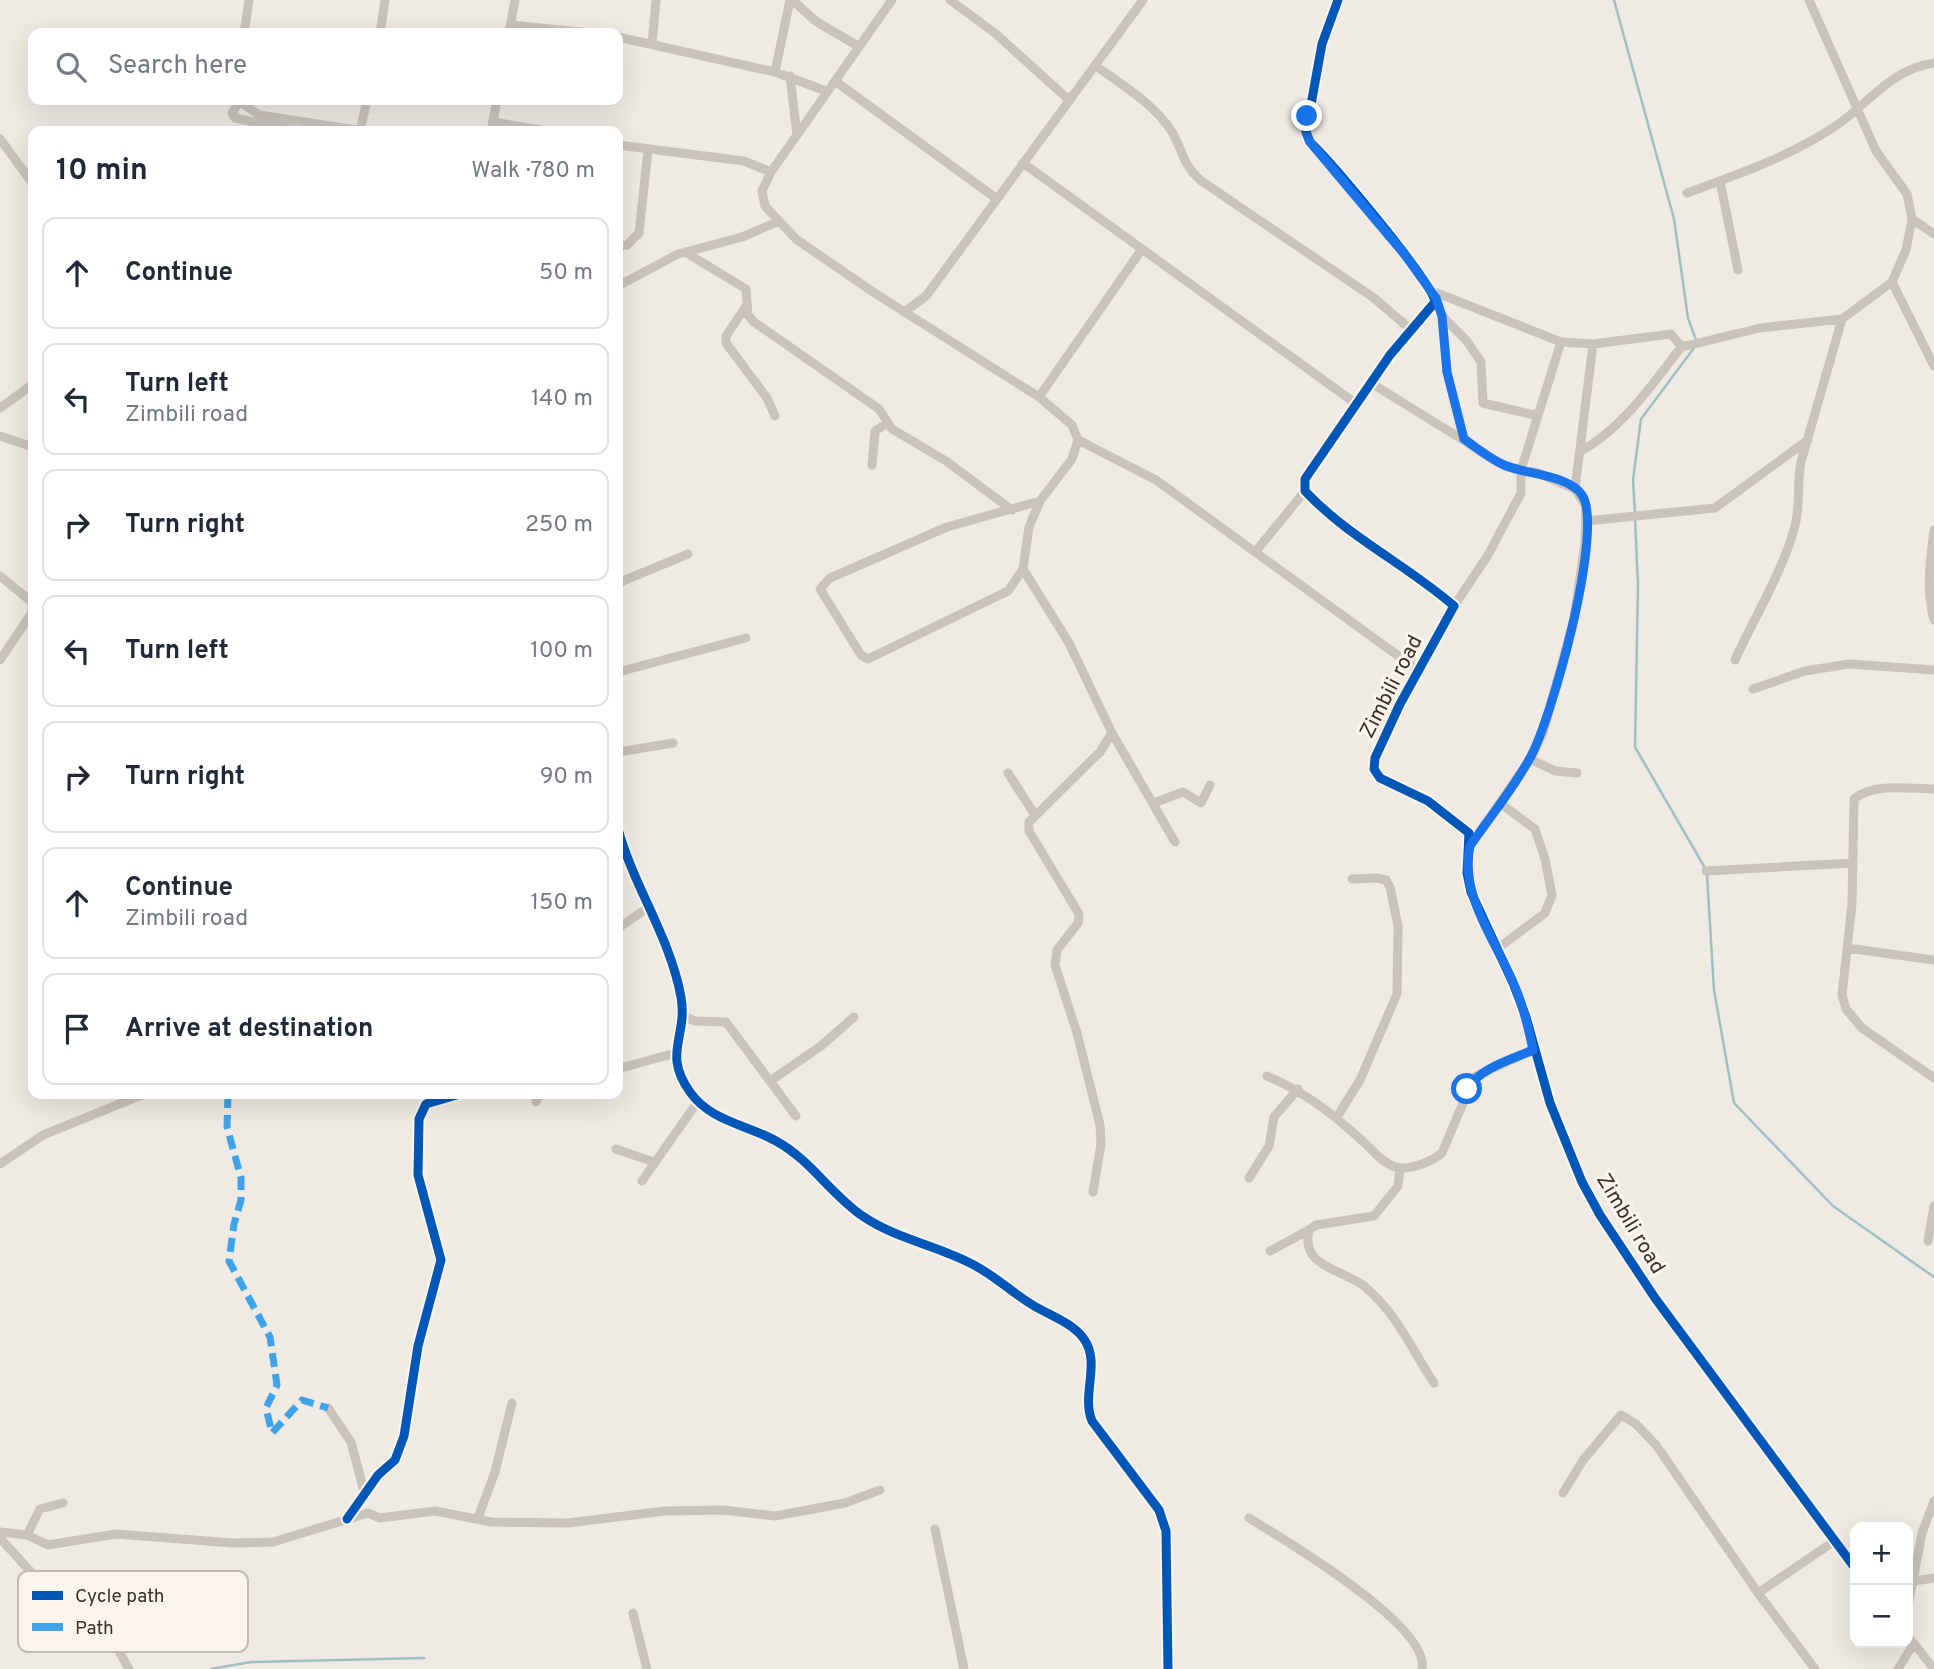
<!DOCTYPE html>
<html lang="en">
<head>
<meta charset="utf-8">
<style>
	:root { --surface:#fff; --page:#f2f2f3; --text:#1f2937; --muted:#747a83; --line:#e0e1e3 }
	body { margin:0; font-family:Overpass,sans-serif; background:var(--page); color:var(--text) }
	.controls { position:absolute; right:21px; bottom:21px; display:grid; overflow:hidden; border-radius:14px; box-shadow:0 7px 28px #0002 }
	.controls button { width:63px; height:63px; display:grid; place-items:center; padding:0; border:0; border-bottom:2px solid var(--line); background:var(--surface); color:var(--text); font:35px sans-serif }
	.stop { position:absolute; width:21px; height:21px; margin:-16px; border:5px solid #1a73e8; border-radius:50%; background:#fff }
	.stop.end { background:#1a73e8; border-color:#fff; box-shadow:0 2px 7px #0008 }
	.list { margin:0; padding:0; list-style:none }
	h2 { display:flex; justify-content:space-between; align-items:center; height:91px; margin:0; padding:0 28px; font-size:30px }
	h2 small { font-size:23px; font-weight:400; color:var(--muted) }
	.list li { display:grid; grid-template-columns:46px 1fr auto; gap:21px; align-items:center; box-sizing:border-box; height:112px; margin:0 14px 14px; padding:0 14px; border:2px solid var(--line); border-radius:14px }
	.list b { display:block; font-size:26px; white-space:nowrap }
	.list p { margin:0; font-size:23px; white-space:nowrap; color:var(--muted) }
	.list em { font-size:23px; font-style:normal; color:var(--muted) }
	.icon { flex:none; width:38px; height:38px; fill:none; stroke:currentColor; stroke-width:2; stroke-linecap:round; stroke-linejoin:round }
	.map { position:relative; flex:none; width:1934px; height:1669px; overflow:hidden }
	.search { position:absolute; background:var(--surface); box-shadow:0 7px 28px #0002; left:28px; top:28px; width:595px; height:77px; display:flex; align-items:center; gap:18px; box-sizing:border-box; padding:0 24px; border-radius:14px; color:var(--muted); font-size:26px }
	.panel { position:absolute; background:var(--surface); box-shadow:0 7px 28px #0002; left:28px; top:126px; width:595px; height:973px; border-radius:14px }
	.map>svg:first-child { display:block }
	.lines { fill:none; stroke-linecap:round; stroke-linejoin:round }
	.stream { stroke:#9ec1c3; stroke-width:2.5 }
	.street { stroke:#cac3bc; stroke-width:9 }
	.quiet { stroke:#3fa3eb; stroke-width:7; stroke-dasharray:14 7; stroke-linecap:butt }
	.cycleway-casing { stroke:#fcf5ec; stroke-width:13 }
	.cycleway { stroke:#0057b8; stroke-width:9 }
	.route { stroke:#1a73e8; stroke-width:9 }
	.labels { text-anchor:middle; dominant-baseline:central; stroke-width:6; stroke-linejoin:round; paint-order:stroke }
	.street-label { font-size:21px; fill:#3b302a; stroke:#fcf5ec }
	.key { fill:#fcf5ec; stroke:#c2bab2; stroke-width:2 }
	.key-label { font-size:19px; fill:#3b302a }
</style>
</head>
<body>
<div class="map">
<svg width="1934" height="1669" viewBox="0 0 1934 1669">
	<rect width="100%" height="100%" fill="#f0eae4"/>
	<g class="lines">
		<!-- stream -->
		<path class="stream" d="M1614,0L1674,219L1688,318L1696,340
			M1635,513L1633,480L1641,419L1694,348
			M1635,519L1638,585L1635,747L1705,868
			M1707,875L1714,990L1734,1103L1833,1206L1934,1277
			M211,1669L251,1662L424,1658"/>
		<!-- street -->
		<path class="street" d="M792,0L817,22L858,46
			M892,0L771,172L762,191L765,206L796,239L873,292L1039,397L1072,425L1078,440L1072,459L1040,501L1029,527L1023,569L1069,643L1112,733L1175,842
			M950,0L996,34L1069,100
			M1338,0L1322,44L1306,132L1310,142C1331,162 1432,281 1435,302L1390,355L1305,479V491C1348,537 1407,565 1454,606L1400,704L1375,758L1374,769L1380,778L1428,801L1469,833L1467,873L1471,892L1513,983L1526,1017L1550,1103L1582,1182L1600,1215L1655,1298L1855,1568
			M511,25L589,33
			M244,33L249,0
			M380,33L385,0
			M509,33L515,0
			M618,37L775,72L826,91
			M652,44L656,0
			M1095,65C1120,84 1153,103 1170,129C1183,148 1181,163 1200,180L1374,298L1410,329
			M775,72L790,0
			M790,76L797,135
			M835,81L997,199
			M238,100L259,115L363,131
			M239,102L232,113L235,118L298,131
			M493,122L547,131
			M360,131L367,100
			M491,131L497,100
			M0,139L33,184
			M618,145L744,161L771,172
			M1023,163L1355,403
			M1720,181L1738,270
			M1687,193C1736,175 1786,158 1831,129C1869,105 1888,70 1934,63
			M1912,219L1934,234
			M618,246L627,245L639,233L648,150
			M685,252L746,289L748,315L754,322L879,409L892,429L946,461L1012,510
			M1892,282L1934,366
			M618,286L678,254L742,237L777,222
			M1432,291L1561,342L1593,344L1671,334L1680,345L1686,346L1760,328L1842,319
			M747,305L726,336V343L767,398L775,416
			M904,312L926,296L1143,0
			M1442,316L1466,340L1481,362L1483,403L1538,416
			M1442,316L1447,372L1464,439
			M1371,383L1505,466L1538,473L1575,489L1586,506L1585,543L1574,619L1543,733L1530,759L1470,846
			M1039,397L1142,249
			M0,408L33,384
			M0,436L33,447
			M1078,440L1156,480L1419,671
			M1581,451C1623,428 1653,383 1682,346
			M872,465L875,431L886,424
			M1575,489L1593,344
			M1586,521L1715,508L1808,440
			M1934,530C1930,561 1926,590 1934,620
			M1256,551L1305,491
			M1023,569L1008,591L868,659L861,655L820,589L830,578L947,527L1040,501
			M0,576L33,603
			M618,583L688,554
			M1454,606L1488,555L1521,493V470L1561,342
			M0,660L33,611
			M1735,660C1754,618 1787,564 1796,521C1800,502 1797,482 1801,462L1842,319L1892,282L1906,250L1912,219L1907,194L1876,151L1809,0
			M618,672L746,638
			M1753,689L1805,671L1849,664L1934,670
			M618,752L673,743
			M1530,759L1555,771L1577,773
			M1008,773L1035,815
			M1934,789C1909,789 1875,782 1854,799L1852,904L1842,995L1846,1009L1862,1028L1934,1078
			M1154,803L1183,792L1201,803L1210,785
			M618,829C634,887 670,937 681,997C688,1037 662,1053 690,1092C710,1121 748,1125 776,1141C811,1160 831,1195 864,1217C897,1239 935,1245 970,1263C993,1274 1010,1291 1031,1304C1048,1315 1072,1322 1084,1339C1101,1363 1081,1395 1092,1421L1159,1510L1166,1531L1168,1669
			M1706,871L1853,863
			M618,928L649,907
			M1847,948L1934,960
			M1497,949L1545,913L1552,895L1545,859L1535,829L1500,803
			M683,1016L695,1021L726,1022L796,1116
			M618,1068C638,1065 654,1057 675,1054
			M1267,1076C1308,1093 1338,1118 1370,1148C1377,1156 1390,1168 1402,1168C1416,1168 1432,1161 1442,1153L1474,1077L1533,1050
			M770,1081L821,1046L854,1017
			M536,1102L539,1094
			M1337,1117L1360,1080L1397,994L1398,926L1390,887L1386,880L1377,878L1352,879
			M616,1149L654,1162
			M0,1164L43,1135L144,1094
			M1400,1168L1398,1186L1374,1216L1316,1225L1309,1230C1300,1267 1342,1269 1364,1286C1396,1312 1412,1350 1434,1383
			M1249,1178L1269,1146L1274,1117L1298,1089
			M642,1181L698,1101
			M1093,1192L1101,1144L1100,1125L1077,1033L1055,965L1057,950L1078,923L1079,914L1029,831V822L1100,752L1112,733
			M1928,1241L1934,1206
			M1270,1251L1309,1230
			M328,1408L351,1442L364,1491
			M1563,1493L1583,1460L1621,1415L1636,1424L1656,1445L1758,1593
			M478,1518L495,1472L512,1403
			M1249,1518C1283,1539 1431,1626 1422,1669
			M347,1519L378,1475L395,1460L404,1436L418,1346L441,1260L418,1175L419,1119L426,1104L460,1094
			M935,1529L964,1669
			M0,1532L27,1535L48,1545L116,1534L233,1543L273,1542L368,1513L380,1518L435,1511L491,1522L568,1523L665,1511L723,1510L775,1516L845,1503L880,1490
			M27,1535L40,1509L63,1503
			M0,1538L30,1571L89,1615L117,1648L129,1669
			M1914,1581L1934,1578
			M1908,1606L1922,1533L1934,1501
			M633,1613L647,1669
			M1908,1636L1934,1669
			M1815,1669L1758,1593L1836,1540
			M1898,1669L1914,1643"/>
		<!-- quiet -->
		<path class="quiet" d="M228,1094L227,1127L241,1178V1200L234,1224L229,1261L270,1337L277,1385L266,1408L272,1433L302,1400L328,1408"/>
		<!-- cycleway casing -->
		<g class="cycleway-casing">
			<path id="cycleway" d="M1338,0L1322,44L1306,132L1310,142C1331,162 1432,281 1435,302L1390,355L1305,479V491C1348,537 1407,565 1454,606L1400,704L1375,758L1374,769L1380,778L1428,801L1469,833L1467,873L1471,892L1513,983L1526,1017L1550,1103L1582,1182L1600,1215L1655,1298L1855,1568
				M618,829C634,887 670,937 681,997C688,1037 662,1053 690,1092C710,1121 748,1125 776,1141C811,1160 831,1195 864,1217C897,1239 935,1245 970,1263C993,1274 1010,1291 1031,1304C1048,1315 1072,1322 1084,1339C1101,1363 1081,1395 1092,1421L1159,1510L1166,1531L1168,1669
				M347,1519L378,1475L395,1460L404,1436L418,1346L441,1260L418,1175L419,1119L426,1104L460,1094"/>
		</g>
		<!-- cycleway -->
		<use href="#cycleway" class="cycleway"/>
	</g>
	<g class="lines">
		<!-- route -->
		<path class="route" d="M1307,116L1306,132L1310,142L1405,255L1436,298L1442,316L1447,372L1464,439C1477,448 1490,459 1504,465C1525,474 1569,475 1582,495C1605,529 1551,721 1530,758C1513,789 1490,817 1470,846C1460,896 1494,938 1513,982C1523,1004 1528,1026 1533,1050C1510,1060 1480,1068 1467,1089"/>
	</g>
	<g class="labels">
		<!-- street labels -->
		<g class="street-label">
			<text transform="translate(1392 687) rotate(-63)">Zimbili road</text>
			<text transform="translate(1630 1224) rotate(59)">Zimbili road</text>
		</g>
	</g>
	<!-- legend -->
	<rect x="18" y="1571" width="230" height="81" rx="10" class="key"/>
	<rect x="32" y="1591" width="31" height="9" fill="#0057b8"/>
	<rect x="32" y="1623" width="31" height="8" fill="#3fa3eb"/>
	<g class="key-label">
		<text x="75" y="1602">Cycle path</text>
		<text x="75" y="1634">Path</text>
	</g>
</svg>
<div class="controls">
<button>+</button>
<button>−</button>
</div>
<div class="stop" style="left:1467px;top:1089px"></div>
<div class="stop end" style="left:1307px;top:116px"></div>
<div class="search"><svg class="icon" aria-label="search" viewBox="0 0 24 24"><circle cx="10" cy="10" r="6"/><path d="M15 15l6 6"/></svg>Search here</div>
<section class="panel">
<h2>10 min<small>Walk · 780 m</small></h2>
<ul class="list">
<li><svg class="icon" aria-label="ahead" viewBox="0 0 24 24"><path d="M12 20V5M6 11l6-6 6 6"/></svg><div><b>Continue</b></div><em>50 m</em></li>
<li><svg class="icon" aria-label="left" viewBox="0 0 24 24"><path d="M17 20v-9H6M10 6l-5 5 5 5"/></svg><div><b>Turn left</b><p>Zimbili road</p></div><em>140 m</em></li>
<li><svg class="icon" aria-label="right" viewBox="0 0 24 24"><path d="M7 20v-9h11M14 6l5 5-5 5"/></svg><div><b>Turn right</b></div><em>250 m</em></li>
<li><svg class="icon" aria-label="left" viewBox="0 0 24 24"><path d="M17 20v-9H6M10 6l-5 5 5 5"/></svg><div><b>Turn left</b></div><em>100 m</em></li>
<li><svg class="icon" aria-label="right" viewBox="0 0 24 24"><path d="M7 20v-9h11M14 6l5 5-5 5"/></svg><div><b>Turn right</b></div><em>90 m</em></li>
<li><svg class="icon" aria-label="ahead" viewBox="0 0 24 24"><path d="M12 20V5M6 11l6-6 6 6"/></svg><div><b>Continue</b><p>Zimbili road</p></div><em>150 m</em></li>
<li><svg class="icon" aria-label="arrive" viewBox="0 0 24 24"><path d="M6 21V4h12l-3 4 3 4H6"/></svg><div><b>Arrive at destination</b></div></li>
</ul>
</section>
</div>
</body>
</html>
